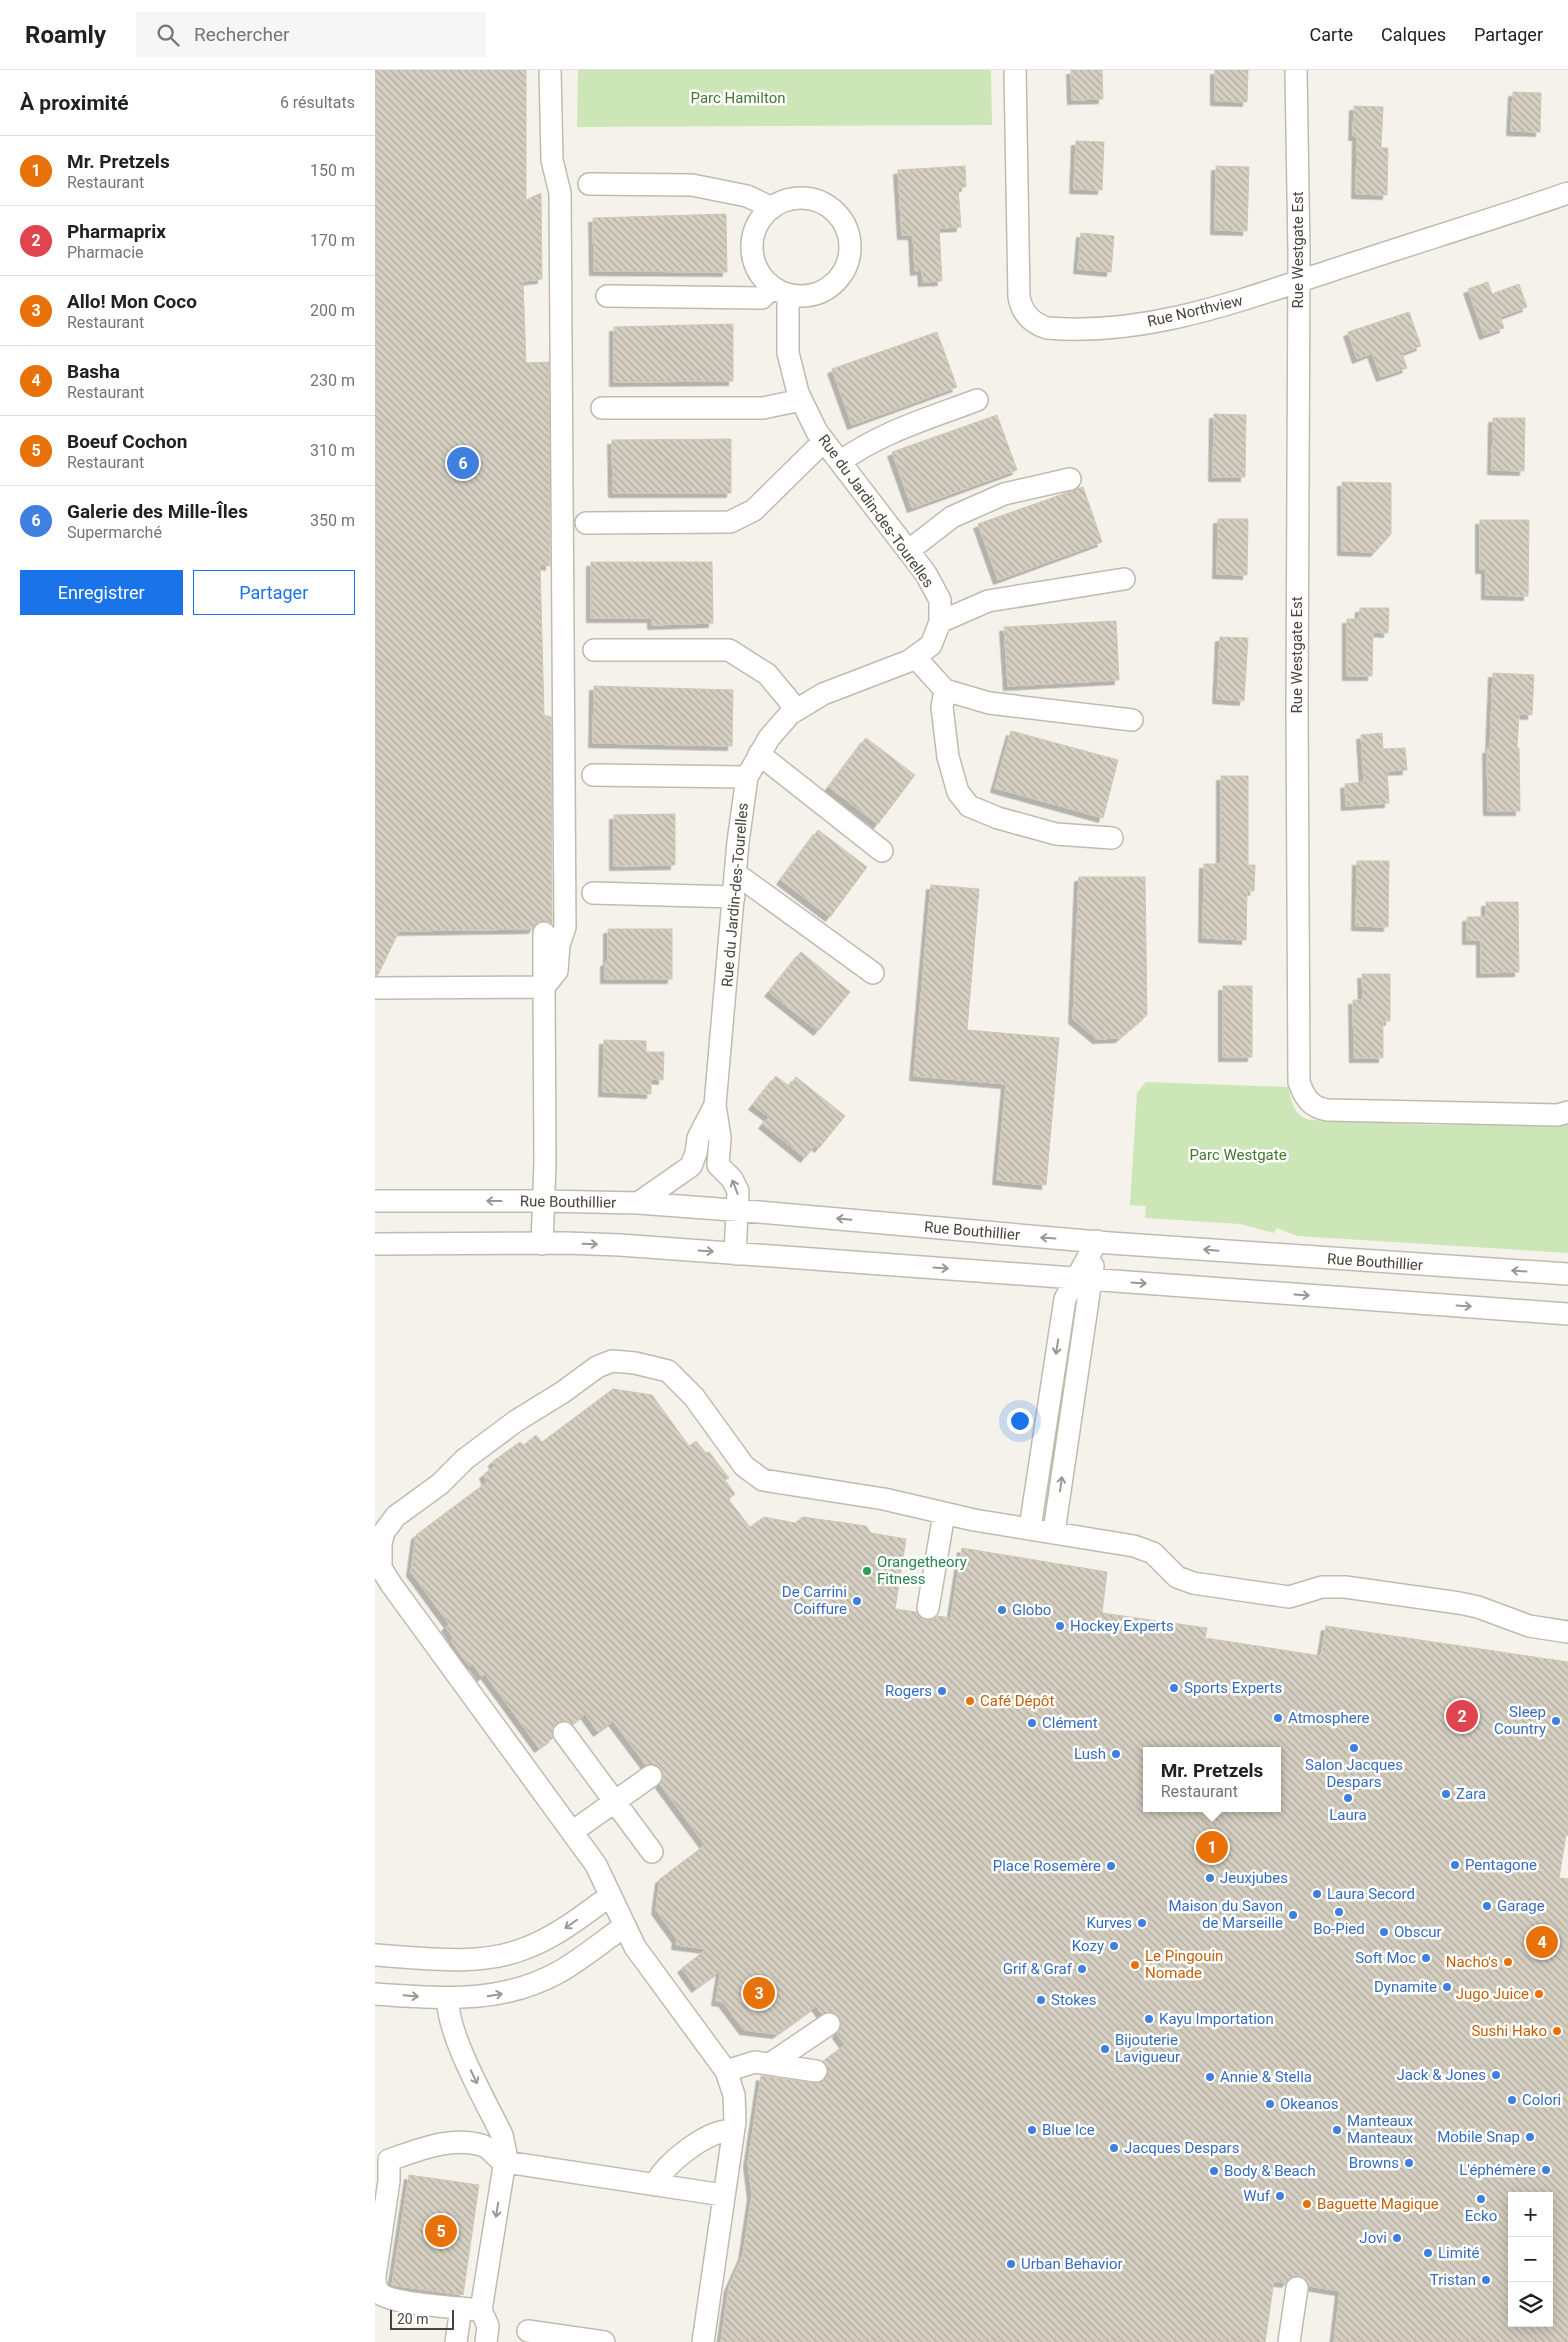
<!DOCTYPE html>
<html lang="fr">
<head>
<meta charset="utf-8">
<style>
	:root { --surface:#fff; --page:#f6f6f6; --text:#202124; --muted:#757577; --line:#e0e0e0; --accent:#1a73e8 }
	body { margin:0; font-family:Roboto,sans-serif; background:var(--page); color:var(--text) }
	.controls { position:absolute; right:15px; bottom:15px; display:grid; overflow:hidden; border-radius:0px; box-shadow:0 2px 12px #0003 }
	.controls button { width:45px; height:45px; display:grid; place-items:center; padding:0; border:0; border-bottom:1px solid var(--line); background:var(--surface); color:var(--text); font:25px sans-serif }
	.scale { position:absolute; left:15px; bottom:12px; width:64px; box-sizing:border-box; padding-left:5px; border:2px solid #484439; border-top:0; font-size:14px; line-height:18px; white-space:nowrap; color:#484439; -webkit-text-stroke:4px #fff; paint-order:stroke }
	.you { position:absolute; left:644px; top:1350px; width:18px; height:18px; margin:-12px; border:4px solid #fff; border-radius:50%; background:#1a73e8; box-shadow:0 0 0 8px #1a73e833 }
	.badge { display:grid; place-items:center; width:32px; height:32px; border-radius:50%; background:var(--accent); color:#fff; font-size:16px; font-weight:700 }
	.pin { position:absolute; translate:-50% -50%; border:2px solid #fff; box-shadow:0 1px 5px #0006 }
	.popup { position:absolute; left:768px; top:1677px; width:138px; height:65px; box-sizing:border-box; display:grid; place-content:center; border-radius:0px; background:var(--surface); filter:drop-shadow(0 1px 4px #0005); font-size:16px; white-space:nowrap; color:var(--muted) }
	.popup b { font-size:19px; color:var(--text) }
	.popup::after { content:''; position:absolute; left:50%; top:100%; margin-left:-10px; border:10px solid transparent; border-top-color:var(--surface) }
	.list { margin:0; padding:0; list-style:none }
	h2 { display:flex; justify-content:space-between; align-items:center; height:65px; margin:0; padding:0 20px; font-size:21px }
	h2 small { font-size:16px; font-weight:400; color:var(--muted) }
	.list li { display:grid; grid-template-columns:32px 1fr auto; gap:15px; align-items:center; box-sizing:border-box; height:70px; padding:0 20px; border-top:1px solid var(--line) }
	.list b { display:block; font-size:19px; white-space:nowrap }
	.list p { margin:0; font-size:16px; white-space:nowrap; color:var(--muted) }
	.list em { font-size:16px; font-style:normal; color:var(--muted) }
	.actions { display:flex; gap:10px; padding:15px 20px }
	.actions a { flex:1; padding:11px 0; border:1px solid var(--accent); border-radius:0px; text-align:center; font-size:18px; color:var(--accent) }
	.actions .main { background:var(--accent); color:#fff }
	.icon { flex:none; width:28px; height:28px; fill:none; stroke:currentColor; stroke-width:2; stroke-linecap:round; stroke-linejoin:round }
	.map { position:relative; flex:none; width:1193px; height:2272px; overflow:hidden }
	header { display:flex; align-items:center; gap:30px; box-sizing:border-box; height:70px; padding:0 25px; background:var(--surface); border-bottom:1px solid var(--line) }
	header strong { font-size:24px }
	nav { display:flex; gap:28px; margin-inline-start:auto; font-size:18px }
	.search { width:350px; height:45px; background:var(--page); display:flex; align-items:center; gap:12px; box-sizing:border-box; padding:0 18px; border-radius:0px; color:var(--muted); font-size:19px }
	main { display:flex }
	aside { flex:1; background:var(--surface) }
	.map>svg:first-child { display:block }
	.park { fill:#cde6b7 }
	.building { fill:url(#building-back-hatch); stroke:#d0c8b5; fill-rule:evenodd; filter:url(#shadow) }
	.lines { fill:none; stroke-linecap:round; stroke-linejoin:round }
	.minor-casing { stroke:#c0bbae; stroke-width:24 }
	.minor { stroke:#fff; stroke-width:21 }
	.oneway { stroke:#9a9892 }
	.leisure-dot { fill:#2e9e5b; stroke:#fff; stroke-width:2 }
	.shop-dot { fill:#3f7fe0; stroke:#fff; stroke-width:2 }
	.food-dot { fill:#e8710a; stroke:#fff; stroke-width:2 }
	.labels { text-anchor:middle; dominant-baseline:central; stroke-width:5; stroke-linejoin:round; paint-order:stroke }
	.park-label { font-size:15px; fill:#44772f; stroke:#fff }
	.street-label { font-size:15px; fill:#484439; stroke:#fff }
	.leisure-label { font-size:15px; fill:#27864d; stroke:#fff; text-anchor:start }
	.shop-label { font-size:15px; fill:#366cbe; stroke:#fff; text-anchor:start }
	.food-label { font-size:15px; fill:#c56008; stroke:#fff; text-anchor:start }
</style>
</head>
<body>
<header>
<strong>Roamly</strong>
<div class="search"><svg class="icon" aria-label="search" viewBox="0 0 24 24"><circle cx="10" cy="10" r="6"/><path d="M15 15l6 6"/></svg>Rechercher</div>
<nav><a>Carte</a><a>Calques</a><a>Partager</a></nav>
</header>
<main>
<aside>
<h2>À proximité<small>6 résultats</small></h2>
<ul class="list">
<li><span class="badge" style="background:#e8710a">1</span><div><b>Mr. Pretzels</b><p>Restaurant</p></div><em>150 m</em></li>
<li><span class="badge" style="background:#e0444e">2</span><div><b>Pharmaprix</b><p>Pharmacie</p></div><em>170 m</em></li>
<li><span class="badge" style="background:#e8710a">3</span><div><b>Allo! Mon Coco</b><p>Restaurant</p></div><em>200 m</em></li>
<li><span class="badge" style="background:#e8710a">4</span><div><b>Basha</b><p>Restaurant</p></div><em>230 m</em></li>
<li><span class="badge" style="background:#e8710a">5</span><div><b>Boeuf Cochon</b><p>Restaurant</p></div><em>310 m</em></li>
<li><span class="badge" style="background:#3f7fe0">6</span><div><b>Galerie des Mille-Îles</b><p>Supermarché</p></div><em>350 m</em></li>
</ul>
<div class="actions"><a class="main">Enregistrer</a><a>Partager</a></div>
</aside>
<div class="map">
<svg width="1193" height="2272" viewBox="0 0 1193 2272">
	<defs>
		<pattern id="building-back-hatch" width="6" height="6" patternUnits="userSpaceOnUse" patternTransform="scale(1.25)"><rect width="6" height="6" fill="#d5cfc1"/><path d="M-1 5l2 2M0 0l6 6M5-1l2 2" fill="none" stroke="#afaa9e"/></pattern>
		<filter id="shadow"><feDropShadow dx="-4.5" dy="4.5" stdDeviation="0" flood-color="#0004"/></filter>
	</defs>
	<rect width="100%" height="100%" fill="#f4f2eb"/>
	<!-- park -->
	<path class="park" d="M203,0H616L617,55L202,57Z
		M771,1012L913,1017C917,1033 919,1048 938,1050L1061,1055H1193V1183L922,1166L902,1158L899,1163L865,1154L770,1148L771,1136L755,1135L762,1023Z"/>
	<!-- building -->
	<path class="building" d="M0,0H151V130L166,123L167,209L148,211L151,293L174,292L175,496L165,494L169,645L176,647L177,854L169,851L162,852L158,859L24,861L3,905L0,906Z
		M696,0H727L728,29L697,30Z
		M840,0H873L872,32L840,31Z
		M1138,22L1166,23L1165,62L1136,61Z
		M979,36L1008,37L1006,78H1013L1012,125L981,124L982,66H978Z
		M701,71L729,72L727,120L699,119Z
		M590,96L591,117H583L586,157L564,158L567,211L548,212L547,200L540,201L538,165H527L523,100Z
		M841,96L874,97L872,161L840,160Z
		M351,144L352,202L219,201L218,148Z
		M706,163L739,166L736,202L703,199Z
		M1113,212L1117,224L1144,214L1152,237L1125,247L1129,258L1109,265L1093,219Z
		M1034,242L1046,276L1027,283L1032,298L1006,307L997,283L982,289L973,262Z
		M358,254V311L239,312V257Z
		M562,262L582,317L477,355L457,299Z
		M839,344L871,345L870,407H838Z
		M622,345L642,400L537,438L517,382Z
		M1118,348H1150L1149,401L1117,400Z
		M356,369V423H238L237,370Z
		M967,412L1016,413V464L1000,482L967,481Z
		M708,417L727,472L623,510L603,454Z
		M843,449H873L872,505L842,504Z
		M1105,450H1154L1153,526L1111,525V499H1105Z
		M216,492H337L338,553L277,555V548H216Z
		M985,538H1014L1013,563L998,562L997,606H972V549H984Z
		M741,551L744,610L633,616L629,557Z
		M845,567L873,568L869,631L842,629Z
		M1118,603L1159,605L1157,645L1144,644L1142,678H1144L1145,741H1113L1112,679H1115Z
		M219,616L358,620L357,676L218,673Z
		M636,661L743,690L728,748L620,718Z
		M1007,663L1008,679L1030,678L1032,700L1012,701L1014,733L971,736L970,714L989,712L986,665Z
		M491,668L540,705L503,754L454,717Z
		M846,706H873V795H880L879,821H872L871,870L828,868L829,794H846Z
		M300,744V795L239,796V745Z
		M443,760L492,797L455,847L406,810Z
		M982,791H1014L1013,857L981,856Z
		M704,807H770L772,945L745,968L722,969L698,949Z
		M556,815L604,819L592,960L684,968L671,1115L622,1110L631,1014L539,1006Z
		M1111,832H1143L1144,902L1106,903V870H1092V847H1111Z
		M233,859H297V909H230V892L233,891Z
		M426,882L475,922L443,961L394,922Z
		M987,904H1015V951H1008V988H979L978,930H988Z
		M848,916H877V987H848Z
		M229,970L271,971V982H289L288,1010L276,1009V1024L228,1022Z
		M401,1006L414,1016L421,1007L470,1046L444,1078L440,1075L430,1088L388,1054L394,1047L378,1035Z
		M238,1319L277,1325L314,1376L321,1371L331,1383L334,1382L354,1408L350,1410L360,1424L353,1429L375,1457L389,1447L420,1453L428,1447L491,1456L496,1463L531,1469L520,1539L541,1542L550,1550H557L563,1546L576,1548L587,1478L732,1502L727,1543L832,1558L830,1568L946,1586L951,1556L1193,1592V1765H1191L1184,1808L1193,1809V2272H959L965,2221L934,2216L930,2209L923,2206L917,2207L911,2213L899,2211L890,2272H346L354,2217L368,2185L377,2125L373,2093L386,2006L439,2013L446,2012L451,2008L453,2002L448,1991L470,1975L462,1964L466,1954L465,1947L459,1943L447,1944L441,1936L402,1964L369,1960L348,1932L341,1931L346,1900L321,1918L307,1898L332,1879L301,1875L302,1869L281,1840L285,1809L330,1775L285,1714L288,1705L286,1699L281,1694L271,1695L238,1651L223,1662L210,1644L197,1654L188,1651L181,1653L177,1658L178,1668L164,1678L110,1604L107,1607L98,1594L95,1597L76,1571L79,1569L71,1557L74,1554L36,1502L41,1465L112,1412L109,1404L119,1397L118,1391L145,1372L149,1375L161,1365L167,1372ZM772,1681H902V1738H772ZM1137,2126H1174V2253H1137Z
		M34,2105L104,2115L88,2225L17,2215Z"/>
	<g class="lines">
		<!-- minor casing -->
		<g class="minor-casing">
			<path id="minor" d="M640,0L644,227C647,243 656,253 672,258C770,266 861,232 952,202C1032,175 1113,151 1193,123
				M921,0L924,184L922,639L924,1012C929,1027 936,1038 953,1040L1183,1045L1193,1042
				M214,114L317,115L372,126L397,138
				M377 177a49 49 0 1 1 98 0a49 49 0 1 1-98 0Z
				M232,226L387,228L397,217
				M227,338H388L426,330
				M465,392C506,362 555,348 602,330
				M211,453L355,452L379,440L449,371
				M533,481L577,447L629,424L695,409
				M565,552L613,531L749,509
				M219,580H354L392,604L422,640
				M540,587L570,620L614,633L757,650
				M570,620L567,637L573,687L583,722L594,736L623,748L681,764L737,768
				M384,684L507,781
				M218,705L372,707
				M360,803L498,903
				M218,823L359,827
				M169,863V910
				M169,917L182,901L184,875L190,857L185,123L177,90L175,0
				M0,918L169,917L170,1092L167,1174
				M0,1131H168L263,1133L384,1142L735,1173L1193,1204
				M263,1133L316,1096L321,1083L323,1068L340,1035
				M0,1174L191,1173L245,1175L1193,1244
				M360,1184L363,1121L357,1109L343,1095L345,1068L340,1035L363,772L372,707L394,668L415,644L448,624L534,591L556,575L565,552V530L551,504L442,362L423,323L413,283V225
				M655,1458L690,1229L722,1171
				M679,1462L718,1196
				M553,1538L569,1444
				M189,1663L277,1782
				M197,1762L276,1706
				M0,1885C48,1888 105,1897 151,1878C183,1866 208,1845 235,1826
				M0,1924C64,1928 125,1935 184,1902C207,1889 228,1871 250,1856
				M73,1928C71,1963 111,2032 127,2065L131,2084L106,2240L113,2256L111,2272
				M395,1994L454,1954
				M351,2001L380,1992L441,2001
				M280,2115C288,2094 336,2057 358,2061
				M106,2240C87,2238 18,2234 6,2224C0,2219 0,2212 0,2206L14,2111V2090C43,2080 78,2065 109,2076C118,2080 121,2089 130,2092L348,2125
				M153,2261L229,2272
				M81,2272L86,2238
				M328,2272L360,2051L359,2025L351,2001L260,1877L221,1795L16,1514L6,1498V1473L9,1462L21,1446L65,1414L90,1389L141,1351L188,1322L222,1297L237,1291L260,1293L293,1301L319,1327L369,1396L388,1410L509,1429L599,1450L759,1476L778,1483L802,1507L818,1513L914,1527L947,1517H970L1084,1533L1103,1537L1154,1556L1193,1562
				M914,2272L922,2218"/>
		</g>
		<!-- minor -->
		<use href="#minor" class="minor"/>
	</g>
	<!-- one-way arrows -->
	<defs><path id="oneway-shaft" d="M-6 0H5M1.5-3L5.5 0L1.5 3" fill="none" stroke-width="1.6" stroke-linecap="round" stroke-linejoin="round" transform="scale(1.25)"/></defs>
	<g class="oneway">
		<use href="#oneway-shaft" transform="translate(360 1117) rotate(-111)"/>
		<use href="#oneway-shaft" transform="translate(119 1131) rotate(180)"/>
		<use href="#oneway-shaft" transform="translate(469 1149) rotate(-175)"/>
		<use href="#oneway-shaft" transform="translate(673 1168) rotate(-176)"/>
		<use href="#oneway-shaft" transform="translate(215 1174) rotate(2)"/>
		<use href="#oneway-shaft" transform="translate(836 1180) rotate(-175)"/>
		<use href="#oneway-shaft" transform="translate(331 1181) rotate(4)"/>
		<use href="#oneway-shaft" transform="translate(566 1198) rotate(4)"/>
		<use href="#oneway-shaft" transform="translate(1144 1201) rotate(-176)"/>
		<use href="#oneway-shaft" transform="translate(764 1213) rotate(4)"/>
		<use href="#oneway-shaft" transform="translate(927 1225) rotate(4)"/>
		<use href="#oneway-shaft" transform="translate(1089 1236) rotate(4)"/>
		<use href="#oneway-shaft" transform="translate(682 1277) rotate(99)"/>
		<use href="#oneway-shaft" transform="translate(686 1414) rotate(-82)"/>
		<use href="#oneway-shaft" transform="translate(196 1854) rotate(145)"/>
		<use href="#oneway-shaft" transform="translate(120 1925) rotate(-10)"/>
		<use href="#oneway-shaft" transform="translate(36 1926) rotate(5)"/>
		<use href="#oneway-shaft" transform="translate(99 2007) rotate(65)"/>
		<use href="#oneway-shaft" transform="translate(122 2140) rotate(99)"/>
	</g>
	<!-- markers -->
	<circle class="leisure-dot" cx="492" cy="1501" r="5"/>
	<g class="shop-dot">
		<circle cx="482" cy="1531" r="5"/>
		<circle cx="627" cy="1540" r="5"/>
		<circle cx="685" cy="1556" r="5"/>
		<circle cx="799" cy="1618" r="5"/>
		<circle cx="567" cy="1621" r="5"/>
		<circle cx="903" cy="1648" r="5"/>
		<circle cx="1181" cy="1651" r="5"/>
		<circle cx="657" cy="1653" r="5"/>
		<circle cx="979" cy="1678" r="5"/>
		<circle cx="741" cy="1684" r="5"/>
		<circle cx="1071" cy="1724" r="5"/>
		<circle cx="973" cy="1728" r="5"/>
		<circle cx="1080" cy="1795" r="5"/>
		<circle cx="736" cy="1796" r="5"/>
		<circle cx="835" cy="1808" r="5"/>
		<circle cx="942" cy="1824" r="5"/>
		<circle cx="1112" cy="1836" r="5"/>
		<circle cx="964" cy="1842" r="5"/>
		<circle cx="918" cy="1845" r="5"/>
		<circle cx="767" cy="1853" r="5"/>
		<circle cx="1009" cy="1862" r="5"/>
		<circle cx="739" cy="1876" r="5"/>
		<circle cx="1051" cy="1888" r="5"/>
		<circle cx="707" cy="1899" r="5"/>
		<circle cx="1072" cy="1917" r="5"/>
		<circle cx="666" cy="1930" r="5"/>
		<circle cx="774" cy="1949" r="5"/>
		<circle cx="730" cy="1979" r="5"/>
		<circle cx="1121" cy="2005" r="5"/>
		<circle cx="835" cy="2007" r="5"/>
		<circle cx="1137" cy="2030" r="5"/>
		<circle cx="895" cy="2034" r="5"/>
		<circle cx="657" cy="2060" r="5"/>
		<circle cx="962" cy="2060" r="5"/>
		<circle cx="1155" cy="2067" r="5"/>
		<circle cx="739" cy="2078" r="5"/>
		<circle cx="1034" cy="2093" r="5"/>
		<circle cx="1171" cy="2100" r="5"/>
		<circle cx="839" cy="2101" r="5"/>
		<circle cx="905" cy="2126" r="5"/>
		<circle cx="1106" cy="2129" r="5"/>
		<circle cx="1022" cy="2168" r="5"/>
		<circle cx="1053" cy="2183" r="5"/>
		<circle cx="636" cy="2194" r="5"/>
		<circle cx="1111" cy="2210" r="5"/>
	</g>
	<g class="food-dot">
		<circle cx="595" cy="1631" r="5"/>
		<circle cx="1133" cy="1892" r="5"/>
		<circle cx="760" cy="1895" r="5"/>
		<circle cx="1164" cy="1924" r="5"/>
		<circle cx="1182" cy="1961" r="5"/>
		<circle cx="932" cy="2134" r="5"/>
	</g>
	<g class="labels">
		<!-- park labels -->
		<g class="park-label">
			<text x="363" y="28">Parc Hamilton</text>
			<text x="863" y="1085">Parc Westgate</text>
		</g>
		<!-- street labels -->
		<g class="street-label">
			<text transform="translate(923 180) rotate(-90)">Rue Westgate Est</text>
			<text transform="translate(820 241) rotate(-13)">Rue Northview</text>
			<text transform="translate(501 441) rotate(54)">Rue du Jardin-des-Tourelles</text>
			<text transform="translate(922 585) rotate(-90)">Rue Westgate Est</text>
			<text transform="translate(360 825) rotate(-85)">Rue du Jardin-des-Tourelles</text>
			<text transform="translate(193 1132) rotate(1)">Rue Bouthillier</text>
			<text transform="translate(597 1161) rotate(5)">Rue Bouthillier</text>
			<text transform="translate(1000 1192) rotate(4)">Rue Bouthillier</text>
		</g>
		<!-- leisure labels -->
		<g class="leisure-label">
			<text x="502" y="1492">Orangetheory<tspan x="502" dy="17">Fitness</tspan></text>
		</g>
		<!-- shop labels -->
		<g class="shop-label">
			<text x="472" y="1522" text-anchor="end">De Carrini<tspan x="472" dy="17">Coiffure</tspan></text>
			<text x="637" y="1540">Globo</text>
			<text x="695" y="1556">Hockey Experts</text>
			<text x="809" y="1618">Sports Experts</text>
			<text x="557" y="1621" text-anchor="end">Rogers</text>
			<text x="1171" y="1642" text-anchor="end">Sleep<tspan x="1171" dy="17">Country</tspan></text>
			<text x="913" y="1648">Atmosphere</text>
			<text x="667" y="1653">Clément</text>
			<text x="731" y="1684" text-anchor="end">Lush</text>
			<text x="979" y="1695" text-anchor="middle">Salon Jacques<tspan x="979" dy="17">Despars</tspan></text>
			<text x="1081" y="1724">Zara</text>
			<text x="973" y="1745" text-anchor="middle">Laura</text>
			<text x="1090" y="1795">Pentagone</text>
			<text x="726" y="1796" text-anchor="end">Place Rosemère</text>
			<text x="845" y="1808">Jeuxjubes</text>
			<text x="952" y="1824">Laura Secord</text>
			<text x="908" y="1836" text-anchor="end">Maison du Savon<tspan x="908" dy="17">de Marseille</tspan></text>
			<text x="1122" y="1836">Garage</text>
			<text x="757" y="1853" text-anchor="end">Kurves</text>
			<text x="964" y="1859" text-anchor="middle">Bo-Pied</text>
			<text x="1019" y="1862">Obscur</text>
			<text x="729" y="1876" text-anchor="end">Kozy</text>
			<text x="1041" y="1888" text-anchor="end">Soft Moc</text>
			<text x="697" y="1899" text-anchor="end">Grif &amp; Graf</text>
			<text x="1062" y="1917" text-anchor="end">Dynamite</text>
			<text x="676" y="1930">Stokes</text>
			<text x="784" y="1949">Kayu Importation</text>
			<text x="740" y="1970">Bijouterie<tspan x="740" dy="17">Lavigueur</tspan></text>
			<text x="1111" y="2005" text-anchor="end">Jack &amp; Jones</text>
			<text x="845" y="2007">Annie &amp; Stella</text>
			<text x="1147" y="2030">Colori</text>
			<text x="905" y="2034">Okeanos</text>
			<text x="972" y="2051">Manteaux<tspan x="972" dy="17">Manteaux</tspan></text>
			<text x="667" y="2060">Blue Ice</text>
			<text x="1145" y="2067" text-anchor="end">Mobile Snap</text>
			<text x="749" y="2078">Jacques Despars</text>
			<text x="1024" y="2093" text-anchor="end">Browns</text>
			<text x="1161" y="2100" text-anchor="end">L'éphémère</text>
			<text x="849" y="2101">Body &amp; Beach</text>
			<text x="895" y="2126" text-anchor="end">Wuf</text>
			<text x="1106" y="2146" text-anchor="middle">Ecko</text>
			<text x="1012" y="2168" text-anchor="end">Jovi</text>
			<text x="1063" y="2183">Limité</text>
			<text x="646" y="2194">Urban Behavior</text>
			<text x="1101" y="2210" text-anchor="end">Tristan</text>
		</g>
		<!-- food labels -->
		<g class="food-label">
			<text x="605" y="1631">Café Dépôt</text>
			<text x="770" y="1886">Le Pingouin<tspan x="770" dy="17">Nomade</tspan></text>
			<text x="1123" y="1892" text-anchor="end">Nacho's</text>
			<text x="1154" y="1924" text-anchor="end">Jugo Juice</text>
			<text x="1172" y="1961" text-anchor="end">Sushi Hako</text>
			<text x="942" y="2134">Baguette Magique</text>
		</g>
	</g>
</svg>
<div class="controls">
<button>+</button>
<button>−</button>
<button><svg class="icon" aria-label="layers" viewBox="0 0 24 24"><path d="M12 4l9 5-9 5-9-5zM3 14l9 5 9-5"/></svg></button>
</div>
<div class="scale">20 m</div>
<div class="you"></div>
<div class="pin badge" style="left:837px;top:1777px;background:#e8710a">1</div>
<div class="popup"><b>Mr. Pretzels</b>Restaurant</div>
<div class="pin badge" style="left:1087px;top:1646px;background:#e0444e">2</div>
<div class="pin badge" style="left:384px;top:1923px;background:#e8710a">3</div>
<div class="pin badge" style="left:1167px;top:1872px;background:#e8710a">4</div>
<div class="pin badge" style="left:66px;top:2161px;background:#e8710a">5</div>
<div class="pin badge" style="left:88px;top:393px;background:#3f7fe0">6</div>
</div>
</main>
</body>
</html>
